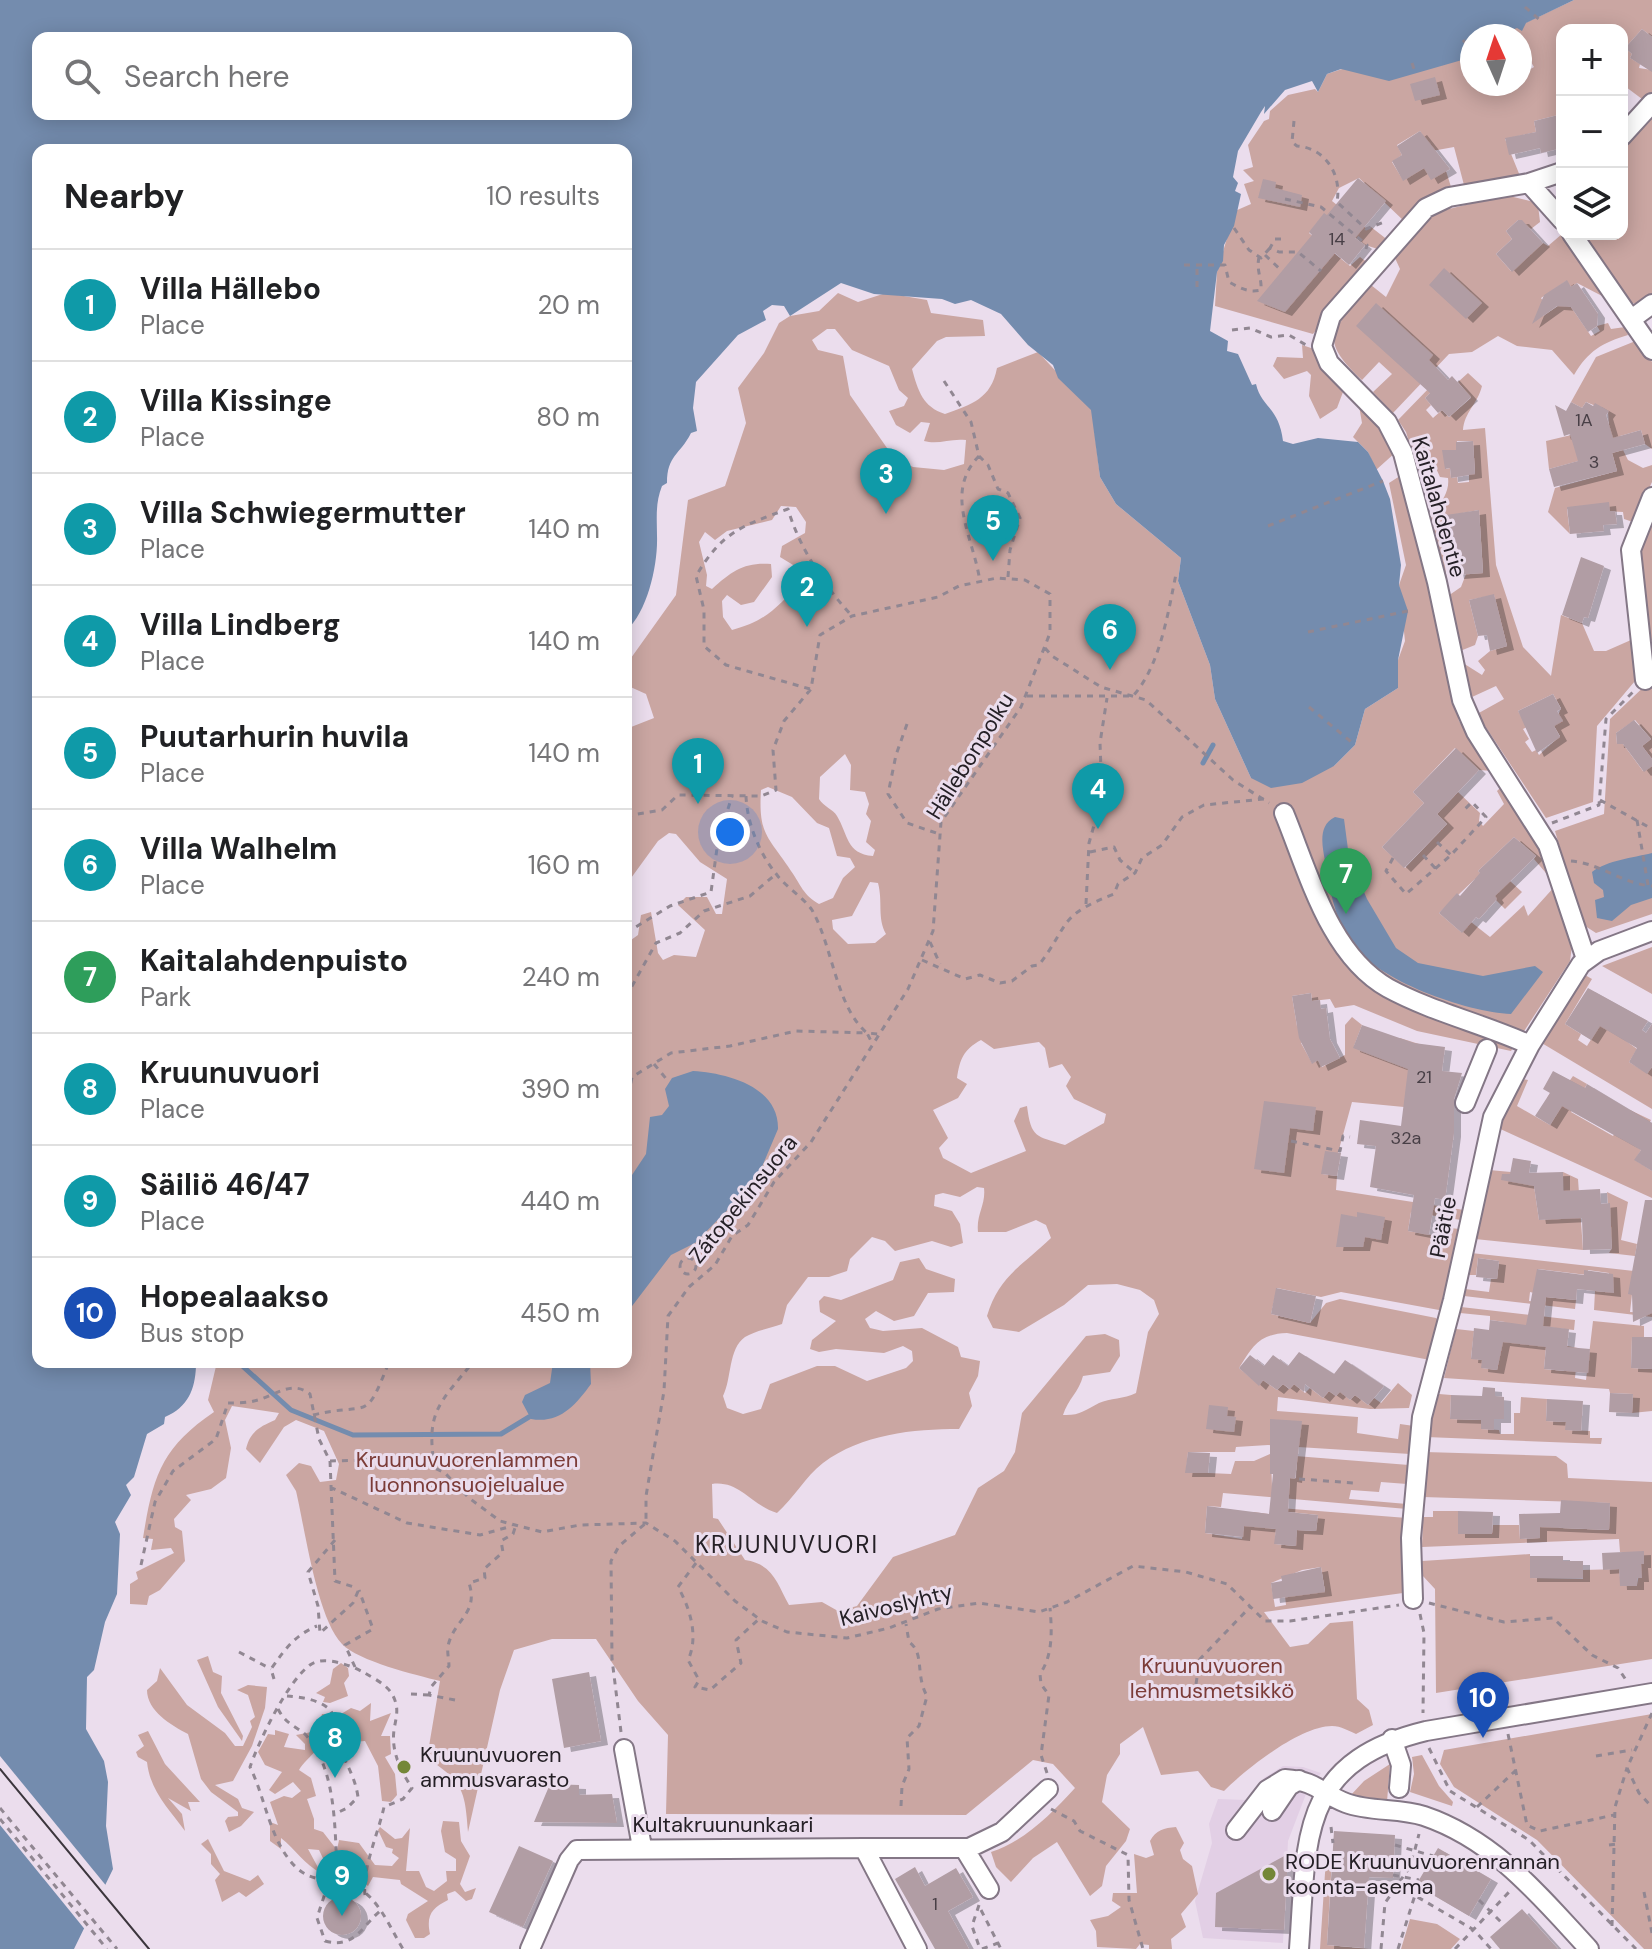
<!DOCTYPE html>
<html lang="en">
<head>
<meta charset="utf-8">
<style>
	:root { --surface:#fff; --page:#f6f6f6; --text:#202124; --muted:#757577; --line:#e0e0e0; --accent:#748738 }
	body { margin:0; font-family:"DM Sans",sans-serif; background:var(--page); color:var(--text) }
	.controls { position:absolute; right:24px; top:24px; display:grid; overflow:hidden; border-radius:16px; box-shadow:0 4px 20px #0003 }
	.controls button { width:72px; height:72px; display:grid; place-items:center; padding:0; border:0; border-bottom:2px solid var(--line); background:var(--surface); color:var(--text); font:40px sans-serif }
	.compass { position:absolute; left:1460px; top:24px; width:72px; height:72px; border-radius:50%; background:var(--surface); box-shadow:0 4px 20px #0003; rotate:357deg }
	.you { position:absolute; left:730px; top:832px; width:28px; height:28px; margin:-20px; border:6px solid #fff; border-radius:50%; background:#1a73e8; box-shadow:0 0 0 12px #1a73e833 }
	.badge { display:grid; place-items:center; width:52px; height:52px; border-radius:50%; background:var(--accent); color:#fff; font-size:26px; font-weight:700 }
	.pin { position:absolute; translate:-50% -66px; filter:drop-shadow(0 2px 4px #0008) }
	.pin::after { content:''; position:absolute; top:42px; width:28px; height:24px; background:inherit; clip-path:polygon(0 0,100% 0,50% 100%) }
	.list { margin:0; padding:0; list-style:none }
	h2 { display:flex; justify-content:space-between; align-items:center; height:104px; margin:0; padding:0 32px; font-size:34px }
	h2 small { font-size:26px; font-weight:400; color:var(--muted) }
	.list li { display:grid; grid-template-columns:52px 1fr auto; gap:24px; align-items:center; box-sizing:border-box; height:112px; padding:0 32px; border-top:2px solid var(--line) }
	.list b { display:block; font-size:30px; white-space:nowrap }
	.list p { margin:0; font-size:26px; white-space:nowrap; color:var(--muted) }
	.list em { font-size:26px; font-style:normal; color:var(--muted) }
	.icon { flex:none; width:44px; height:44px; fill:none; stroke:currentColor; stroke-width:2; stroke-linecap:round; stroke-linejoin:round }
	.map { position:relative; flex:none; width:1652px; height:1949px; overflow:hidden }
	.search { position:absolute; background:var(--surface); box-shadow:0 4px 20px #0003; left:32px; top:32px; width:600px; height:88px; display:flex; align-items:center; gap:20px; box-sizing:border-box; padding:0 28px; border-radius:16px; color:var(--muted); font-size:30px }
	.panel { position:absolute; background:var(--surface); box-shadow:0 4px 20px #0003; left:32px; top:144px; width:600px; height:1224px; border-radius:16px }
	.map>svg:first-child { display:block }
	.built { fill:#e2cfe5 }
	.green { fill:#caa6a2; fill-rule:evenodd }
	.water { fill:#748cae; fill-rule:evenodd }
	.pier { fill:#ebdded }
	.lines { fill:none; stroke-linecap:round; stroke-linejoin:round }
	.stream { stroke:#748cae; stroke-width:5 }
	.building { fill:#b19da4; filter:url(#shadow) }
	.minor-casing { stroke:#847786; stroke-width:22 }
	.path { stroke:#918792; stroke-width:3; stroke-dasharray:6 6; stroke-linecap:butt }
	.minor { stroke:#fff; stroke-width:18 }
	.tram { stroke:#3c363d; stroke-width:2 }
	.poi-dot { fill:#748738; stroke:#ebdded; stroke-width:3 }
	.labels { text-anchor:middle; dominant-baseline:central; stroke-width:6; stroke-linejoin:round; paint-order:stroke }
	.number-label { font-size:18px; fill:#483f46 }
	.street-label { font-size:22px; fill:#252026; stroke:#ebdded }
	.park-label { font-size:22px; fill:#7c3c38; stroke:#ebdded }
	.poi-label { font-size:22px; fill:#252026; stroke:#ebdded; text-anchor:start }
	.neighbourhood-label { font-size:24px; letter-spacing:2px; fill:#252026; stroke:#ebdded }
</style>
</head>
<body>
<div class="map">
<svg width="1652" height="1949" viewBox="0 0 1652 1949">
	<defs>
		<filter id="shadow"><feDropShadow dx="7" dy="4" stdDeviation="0" flood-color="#0004"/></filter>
	</defs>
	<rect width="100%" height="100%" fill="#ebdded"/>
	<!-- built -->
	<path class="built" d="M1283,1766L1303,1767L1321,1773L1306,1794L1288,1841L1283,1943L1203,1938L1195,1901L1212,1843L1209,1824L1218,1799L1247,1800L1264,1778Z"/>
	<!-- green -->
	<path class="green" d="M1574,0H1652V37L1642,29L1625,48L1632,54L1630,58L1640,64L1639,68L1652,70V94L1632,116L1629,114L1642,99L1622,84V30H1562V114L1534,121L1536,132L1505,139L1520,176L1464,185L1454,147L1432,151L1420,131L1397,145L1402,155L1392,162L1403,180L1424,168L1446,171L1452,190L1405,222L1359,178L1339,188L1332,201L1367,229L1371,227L1389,241L1381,250L1365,245L1324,214L1309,233L1350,266L1360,257L1368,263L1313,334L1215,306L1217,272L1235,211L1251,204L1244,184L1254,181L1243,170L1253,167L1248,145L1264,121L1269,119L1270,111L1288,95L1315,89L1318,92L1327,74L1342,69L1472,57V84H1520V71L1522,74L1534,67L1524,50L1520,52V36H1497Z
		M1652,116V298L1636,304L1629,302L1581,234H1622V148Z
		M1505,195L1534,202L1538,205L1540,222L1531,229L1518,220L1506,231L1512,239L1496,254L1511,271L1543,243L1548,246L1562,234L1610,294L1604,297L1577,283L1571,287L1566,281L1541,298L1546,305L1543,316L1561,304L1571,307L1591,336L1600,331L1597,326L1608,323L1611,329L1625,327L1628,335C1602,343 1588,351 1574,375L1552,350L1517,346L1498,336L1472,352L1449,354L1393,413L1373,392L1392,374L1379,362L1362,380C1314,335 1335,330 1371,285L1386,297L1400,269L1395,258L1433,213Z
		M838,293L858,302L886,293L927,300L931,313L983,320L985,336L946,337L937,341L912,369C918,391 923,407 945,414C972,404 991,399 997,368L1038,352L1092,410L1100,477L1116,504L1181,558L1178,581L1210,665L1215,699L1251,778L1334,766L1355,745L1365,709L1398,688V660L1405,641L1399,585L1406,565L1389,483L1403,474L1459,721L1493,771L1479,770L1455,748L1413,792L1424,803L1382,847L1405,868L1447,824L1437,814L1458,792L1480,813L1479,821L1483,826L1504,804L1497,791L1502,786L1545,853L1551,879L1534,859L1536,856L1514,837L1478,871L1500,890L1510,881L1522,892L1505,909L1475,879L1439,913L1461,932L1471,922L1490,937L1524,905L1528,916L1556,885L1572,946L1570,961L1511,1051L1417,1031L1354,1005L1335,1008L1330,999L1312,1001L1311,993L1292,996L1297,1026L1309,1038L1301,1043L1312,1063L1318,1060L1322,1067L1345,1055V1025L1352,1017L1362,1025L1354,1046L1390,1062L1400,1038L1419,1044L1404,1107L1352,1102L1338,1153L1322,1174L1337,1176L1336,1190L1464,1210L1461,1220L1411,1212L1408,1231L1432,1235L1430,1245L1447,1248L1451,1228L1459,1229L1443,1307L1439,1310L1341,1292L1321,1297L1277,1288L1271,1314L1310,1323L1326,1303L1340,1299L1436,1318L1440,1322L1430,1360L1287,1333C1259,1334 1253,1346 1239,1368L1259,1385L1263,1380L1277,1390L1283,1384L1289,1389L1294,1384L1305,1393L1310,1388L1323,1398L1329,1391L1336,1396L1340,1391L1350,1400L1355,1395L1368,1405L1374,1398L1381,1403L1398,1383L1412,1395L1409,1408L1370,1409L1278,1397L1277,1411L1358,1417L1357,1433L1398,1439L1400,1424L1414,1426L1410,1454L1268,1445L1236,1447L1235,1452H1188L1186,1472L1231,1474L1235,1461H1254L1270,1454L1409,1465L1407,1484L1381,1482L1379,1492L1351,1490L1349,1499L1407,1504V1509L1223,1493L1221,1507L1207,1506L1205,1533L1242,1539L1245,1519L1254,1512L1269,1514L1268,1528L1276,1529L1275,1544L1295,1546L1297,1530L1316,1531L1318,1515L1280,1511V1508L1407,1518L1403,1593L1264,1612L1290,1647L1308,1644L1330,1623L1353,1621L1357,1699L1369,1710L1373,1725L1356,1734C1349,1731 1341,1726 1332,1726C1300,1726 1246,1769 1224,1791L1211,1787L1198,1771L1161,1775L1143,1727L1120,1744V1754L1107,1775L1102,1802L1130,1829L1126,1841L1106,1866L1102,1886L1090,1896L1057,1842L1033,1858L1011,1882L996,1867L991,1852C1025,1841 1051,1814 1075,1788L1053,1764L1033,1760L966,1815L666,1814L668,1735L638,1701L596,1639H552L514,1650L500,1690L468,1832C465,1790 463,1782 427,1758L440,1681C416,1675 358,1661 342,1644C317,1618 305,1529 296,1491L286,1475L299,1463L311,1466L320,1482L336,1480L339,1464L324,1431L296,1420L284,1427L260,1463L246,1449C250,1432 259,1427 275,1420L279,1413L232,1406L225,1420L231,1448L226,1478L211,1489L186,1495L191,1500L174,1519L175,1527L182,1531L185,1561L160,1590L149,1596L147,1605L130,1604V1584L138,1579L136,1572L174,1553L171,1548L151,1550L153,1539L143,1538C153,1476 161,1448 214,1412L208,1400L217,1362H626V935L631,940L638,935L641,915L651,912L658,953L663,960L674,955L696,957L705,930L678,905L686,897H707L716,914H722L727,879L700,862L676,834L669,833L658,841L626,885V729L654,718L646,694L626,685V665L676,595L688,500L725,486L746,423L738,388L764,353L779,323L790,316L819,311ZM827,329H835L852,350L889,366L899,390L908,398L904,406L889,411L896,425L910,433L921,422L930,423L924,441C939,445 950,438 966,440L964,464L944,470L913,467L894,458L850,395L843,356L818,350L812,340ZM781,506L796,507L806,522L805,533L782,546L780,557L798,568L802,581C778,606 767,621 732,630L723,617L722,601L727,595L741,605L754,602L772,577L771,564C744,562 732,571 712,589L706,586L707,575L699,542L705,532L715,540L727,531L772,520ZM845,754L851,765L850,790L865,792L869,804L866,814L871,821L866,842L875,850L873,856C846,854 848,834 837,816C833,809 824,807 819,799L820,777ZM768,787L792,797L817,823L829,828L837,856L850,858L855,867L843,878L833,898L819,904C803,895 801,885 791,871C769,837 758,836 761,790ZM870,882L878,883C883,902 877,918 886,934L875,943L848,944L833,929L832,920L852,916ZM981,1040L994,1049L1039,1042L1045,1048L1049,1068L1062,1064L1071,1077L1066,1086L1074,1099L1106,1114L1104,1123L1065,1145C1036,1136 1031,1138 1027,1106L1020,1108L1014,1121L1026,1151L971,1173L943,1158L939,1148L948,1138L933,1110L958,1098L967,1084L957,1078C960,1059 963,1050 981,1040ZM977,1187L984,1188C986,1205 976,1214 978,1232H1006L1036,1220L1046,1225L1051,1238C1022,1266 999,1276 987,1316L993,1328L1019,1332L1064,1305L1088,1285L1117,1284L1140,1290L1154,1300L1159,1314L1148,1332L1136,1393C1124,1399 1110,1398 1099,1403C1085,1410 1079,1416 1063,1415C1068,1399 1079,1392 1083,1376L1110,1372L1120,1356L1119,1340L1105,1334L1086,1336L1022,1413L1015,1452L1004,1471L978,1488L955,1535L893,1557L857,1606L838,1611L822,1602L789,1605C777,1583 773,1564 745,1560L718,1519L713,1518L712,1484C739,1480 751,1505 777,1513C794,1498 805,1477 823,1463C862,1434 913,1429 959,1429L972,1406L969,1393L978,1376L980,1361L961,1357L958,1347L922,1328L883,1331L870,1328L865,1319L876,1311L894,1321L914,1316L928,1293L954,1292L955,1279L926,1269L919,1258L900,1262L893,1280L841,1300L824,1296L819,1301L820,1312L836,1321L812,1340L810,1349L819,1352L836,1349L884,1353L903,1346L912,1351L913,1361L906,1368L867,1381L835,1366H817L770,1384L761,1409L743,1414L727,1408L723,1396C732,1378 728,1349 745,1337C754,1331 771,1328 782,1324L787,1305L808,1277H829L847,1271L850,1259L872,1237L885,1241L895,1251L932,1241L951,1247L963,1243L960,1224L952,1211L934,1206L935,1195L943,1193L960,1197ZM1271,1457L1297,1459L1296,1478H1290L1289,1491L1272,1487ZM1321,1567L1325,1591L1285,1596L1286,1605L1275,1607L1271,1583L1302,1570Z
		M1638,340L1652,362V449L1645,444L1641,430L1620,436L1622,444L1597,456L1549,469L1546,441L1609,426L1608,411L1586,402L1582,408L1571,402L1596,357Z
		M1302,345L1314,349L1322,367L1343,392L1337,408L1320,419L1309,396L1311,375L1307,371L1284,379L1273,366L1277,357L1303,358Z
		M1468,373L1482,386C1478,403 1464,413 1463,430L1485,428L1496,565L1523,647L1551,676L1561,615L1582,623L1594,651H1606L1631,640L1635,681L1597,726L1593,802L1546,818L1477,714L1504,699L1496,686L1472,697L1463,663L1482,675L1485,670L1478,661L1490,651L1507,646L1494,595L1469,600L1478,636L1475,645L1460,651L1448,596L1461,587L1466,574L1483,573L1479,510L1446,516L1450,535L1441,538L1447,580L1444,581L1429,515C1440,505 1450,493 1448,478L1440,477L1435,466L1418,471L1406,432L1398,420L1431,386L1434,389L1425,398L1431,405L1426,410L1433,418L1442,410L1449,417L1471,398L1458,382ZM1457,441H1473L1475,473L1469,474V482L1458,483L1457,477L1451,478L1450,468L1446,469L1443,450H1456ZM1553,694L1561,708L1554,726L1560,736L1539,755L1536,750L1532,752L1525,742L1529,739L1523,729L1527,727L1518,711Z
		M1358,400L1396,452L1376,470L1368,452L1353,437L1362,423Z
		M1623,450L1628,460L1643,468L1652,465V482L1633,522L1624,519L1623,512L1567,509L1570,534L1548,512L1555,488L1617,471L1612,453Z
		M1652,514V641L1644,635L1636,550Z
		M1652,679V759L1642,746L1651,739L1635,720L1616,733L1617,744H1623L1643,771L1652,766V914L1596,933L1582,924L1555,831L1604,814L1610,719Z
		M1652,947V994L1602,966Z
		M1585,975L1592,979L1565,1024L1581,1034L1578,1040L1587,1046L1595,1033L1589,1029L1596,1019L1637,1049L1629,1062L1647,1073L1652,1067V1109L1540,1042Z
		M1573,1076L1587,1084L1571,1112L1613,1136L1630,1110L1651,1120L1635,1146L1641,1150L1635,1160L1652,1171V1198L1496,1127L1522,1079L1528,1080L1517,1106L1550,1125L1561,1107L1547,1098L1550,1093L1558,1097Z
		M1489,1170L1511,1172L1534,1186L1539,1220L1564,1218L1563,1172L1578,1179L1583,1250L1475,1239Z
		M1607,1192L1628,1202L1621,1240L1637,1244L1635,1256L1609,1253L1612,1248Z
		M1471,1253L1652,1273L1634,1276L1630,1312L1652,1313V1317L1594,1310L1595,1291L1607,1292L1609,1273L1588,1270L1587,1275L1538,1269L1534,1293L1530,1292L1529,1301L1545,1303L1546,1297L1576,1300L1575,1309L1464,1296L1465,1289L1489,1292L1491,1279H1497L1499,1261L1478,1258L1476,1275H1467Z
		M1461,1307L1575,1320L1574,1330L1527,1325L1546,1347L1544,1369L1564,1371L1567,1346L1578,1348L1575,1378L1586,1380L1593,1321L1644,1326V1337H1632L1631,1368L1652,1369V1411L1632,1413L1633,1394L1610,1393L1609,1389L1444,1378L1456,1329L1474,1331L1471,1358L1482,1360V1368L1497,1370L1505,1322L1490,1320V1316L1460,1313Z
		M1439,1394L1451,1395L1450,1419L1481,1420V1429L1499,1430L1500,1434H1514V1413H1520L1521,1397L1547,1399L1546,1421L1566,1422V1430L1590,1431V1438H1602L1601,1444L1426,1437Z
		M1425,1452L1556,1456L1567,1464L1568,1478L1652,1482V1659L1436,1693L1435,1589L1422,1575V1561L1530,1554V1578L1583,1579V1570L1619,1569L1621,1586L1637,1585L1641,1564H1644V1552H1620L1619,1539L1422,1547L1423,1517H1433V1511H1458V1534H1492L1493,1525H1519L1520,1539L1539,1538V1514L1560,1528L1609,1530L1610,1503L1423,1497Z
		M208,1656L213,1672L222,1676L221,1693L243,1736L242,1741L218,1707L197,1660Z
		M341,1663L348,1668L349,1676L344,1683L348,1696L330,1703L323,1702L325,1697L316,1693L330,1684L333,1669Z
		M160,1668L187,1705L225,1733L235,1746H243L252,1727L250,1721L255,1717L248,1695L237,1690L248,1685L267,1687L265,1708L252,1746L233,1781L215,1785L238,1799L242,1808L254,1812L241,1826L229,1832L225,1821L228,1817L238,1816V1812L211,1792L201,1779L188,1734C171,1725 147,1711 147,1690L157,1681Z
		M371,1703L370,1721L391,1713L381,1736H390L391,1754L385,1757L395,1774L397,1795L391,1802L382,1801L378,1766L365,1741L340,1743L337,1739L338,1731L354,1730L357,1726L341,1714L351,1708L360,1711Z
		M322,1714H327C338,1740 308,1754 299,1770L311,1778L316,1796L307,1799L314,1819V1829L323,1832L337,1850L339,1840L359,1843L375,1865L392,1866L399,1858L392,1853L393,1849L386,1847L378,1830L380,1827L395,1839L402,1838L410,1828L406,1871H419L426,1887L434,1891L447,1881L446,1871H456V1859L445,1852L441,1831L443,1821L459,1822L461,1841L470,1856L460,1884L465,1892L476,1888L472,1899L466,1901L455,1891L447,1894L448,1900C432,1908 426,1915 430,1934L424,1938H415L406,1920L408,1914L428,1901L401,1884L400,1880L373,1877L368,1886L338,1863L336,1870L329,1871L319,1850L308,1849L321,1873C304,1864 296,1850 281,1838V1849L270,1841V1822L278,1825L270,1802L284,1796L292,1798L301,1791L293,1782L275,1794L269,1790L282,1772L265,1765L258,1752L268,1734L275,1735V1730L289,1734L284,1747L305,1750V1744L296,1735L317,1731Z
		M1652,1714V1949H1644L1537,1840L1454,1787L1440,1764L1444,1750Z
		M148,1731L165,1764L200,1802H188L191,1811L168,1798L182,1814L185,1831C169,1809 150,1791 147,1762L138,1757L136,1752L144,1746L138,1735Z
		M1422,1755L1439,1786L1453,1802L1452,1806L1410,1792L1414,1774L1412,1757Z
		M1390,1764L1387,1802L1350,1796L1364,1781Z
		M1176,1827L1184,1843L1180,1850L1183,1859L1192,1866L1198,1894L1181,1914L1186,1927L1171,1939L1172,1949H1149V1945L1140,1944L1136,1949L1097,1947L1096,1931L1090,1920L1108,1916L1121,1907L1112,1901L1113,1893H1137L1134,1854L1146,1858L1154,1855L1150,1841C1156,1830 1164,1828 1176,1827Z
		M208,1839L224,1871L250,1881L258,1875L264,1884L246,1897L239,1892L222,1902L215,1880L220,1874L211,1864V1854L201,1844Z
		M1326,1858H1332L1327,1945L1369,1949H1320Z
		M1410,1919L1437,1924L1460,1939L1451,1949H1401Z"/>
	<!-- water -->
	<path class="water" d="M0,0H1574L1526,23L1522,31L1517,28L1497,36H1472V57L1462,60L1389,81L1341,69L1327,74L1318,92L1312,81L1285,90L1264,114L1265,106L1261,112L1238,151L1233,177L1238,183L1235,191L1241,194L1234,226L1224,245L1223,261L1217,272L1210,331L1228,341L1227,351L1238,354L1252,385L1256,384C1261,407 1279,407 1283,441L1293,444L1318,438L1358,442L1368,452L1383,481L1390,499L1401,565L1399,585L1408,611L1398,660V688L1365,709L1355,745L1334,766L1302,783L1271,788L1251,778L1215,699L1210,665L1178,581L1181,558L1116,504L1100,477L1091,410L1058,378L1053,365L1028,345L1001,314L971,300L955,304L942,299L874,294L841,283L790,316L784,306L772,305L763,311L766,320L738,335L696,382L693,408L697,431L691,433C680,455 667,455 667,483L662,486C655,504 657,518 657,536C658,564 648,611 626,631V150H38V1362H203L196,1366C195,1390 188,1407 165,1417L164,1424L147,1434L134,1477L126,1485L131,1495L115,1522L120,1534L117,1594L105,1622L94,1670L87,1677L86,1729L104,1761L108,1782L106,1826L113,1869L74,1949H0ZM38,38H626V114H38Z
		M1335,817L1344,819L1349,857L1367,899L1396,948L1418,963L1483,976L1535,966L1543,972L1511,1014C1467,1012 1376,981 1351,942C1334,917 1330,890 1325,861C1322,845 1318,825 1335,817Z
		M1652,853V898L1631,905L1612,921L1597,918L1595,900L1604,897L1603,890L1594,883L1592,872C1608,860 1632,858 1652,853Z
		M693,1071C726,1073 779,1086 778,1129L756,1181L695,1243L671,1255L626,1314V1184L646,1154L650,1117L662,1115L669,1106L665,1089L672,1078Z
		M553,1362H590L591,1384C575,1406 559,1424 531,1419L522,1402L525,1395L550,1383Z"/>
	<!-- pier -->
	<path class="pier" d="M0,1756L108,1888L87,1932L0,1825Z"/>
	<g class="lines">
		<!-- stream -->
		<path class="stream" d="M1203,763L1213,745
			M238,1362L291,1410L353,1435L501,1434L529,1417"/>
	</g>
	<!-- building -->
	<path class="building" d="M1642,29L1652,37V72L1630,58L1632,54L1625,48Z
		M1435,77L1440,95L1415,101L1410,84Z
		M1562,114V148L1541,153L1540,148L1509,155L1505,138L1536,132L1534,121Z
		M1420,131L1450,169L1431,180L1424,168L1403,181L1392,161L1402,155L1397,146Z
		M1358,178L1386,201L1355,238L1365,245L1349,265L1335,253L1285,312L1257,301L1312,235L1309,232L1324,213L1327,215Z
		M1263,179L1276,182L1275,188L1302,195L1300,207L1258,198Z
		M1518,220H1522L1543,243L1512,272L1496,254L1512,239L1506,231Z
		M1444,268L1482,303L1466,319L1429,285Z
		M1567,280L1571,287L1577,283L1598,314L1597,326L1588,332L1571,307L1557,306L1532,324L1544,295Z
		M1376,303L1433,355L1429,360L1448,380L1452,376L1471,397L1449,417L1442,410L1438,413L1425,398L1430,393L1356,326Z
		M1571,402L1582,408L1586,402L1593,406L1595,403L1609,411L1606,415L1613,438L1641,430L1645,444L1612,453L1617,471L1554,487L1549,469L1578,461L1570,434L1564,436L1555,405L1566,411Z
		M1473,441L1475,474L1451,478L1450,468L1445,469L1442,450H1456V442Z
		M1609,502L1610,511H1615L1617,524L1603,525L1604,531L1570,534L1567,507Z
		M1479,510L1483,573L1457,575L1446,515Z
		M1581,557L1604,566L1588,618L1584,617L1582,623L1562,615Z
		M1494,594L1507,646L1490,651L1487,635L1478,636L1469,600Z
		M1553,694L1561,709L1557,711L1563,721L1554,726L1560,737L1537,753L1518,711Z
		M1634,720L1651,739L1642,746L1652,759V766L1644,772L1623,744H1617L1616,733Z
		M1456,748L1479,770L1437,814L1447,824L1404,868L1382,847L1424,803L1413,792Z
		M1514,837L1536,856L1495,896L1497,899L1479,919L1476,917L1462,933L1439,913L1457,893L1460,896L1480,873L1478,871Z
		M1588,988L1648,1021L1642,1030L1646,1033L1652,1024V1067L1647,1074L1629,1062L1637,1048L1600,1026L1591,1040L1565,1024Z
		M1311,993L1312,1001L1320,1000L1321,1009L1326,1008L1330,1039L1340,1058L1321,1067L1318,1060L1312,1064L1299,1038L1292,996Z
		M1362,1025L1414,1043L1445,1047L1442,1071L1462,1073L1454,1099V1133L1445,1200L1435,1198L1429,1235L1408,1231L1414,1195L1370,1187L1376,1146L1357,1144L1360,1120L1401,1126L1408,1069L1353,1048Z
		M1553,1071L1585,1088L1587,1084L1652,1123V1171L1634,1160L1641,1150L1562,1106L1550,1125L1535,1116L1550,1093L1543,1089Z
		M1264,1101L1316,1107L1313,1131L1290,1128L1284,1173L1254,1169Z
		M1325,1151L1341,1153L1337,1176L1321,1174Z
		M1513,1158L1531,1161L1529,1173L1563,1172V1191L1600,1189L1601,1204L1610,1203L1612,1249L1583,1250L1582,1218L1539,1220L1534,1186L1501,1180L1502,1174H1510Z
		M1645,1200H1652V1313L1633,1322L1632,1295L1628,1294Z
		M1357,1212L1385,1217L1381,1240L1365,1237L1363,1247H1336L1341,1214L1357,1217Z
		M1478,1258L1499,1261L1497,1279L1476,1277Z
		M1537,1269L1584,1275V1270L1613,1274L1614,1293L1577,1289L1576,1300L1546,1297L1543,1326L1569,1329L1567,1347L1590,1349L1588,1373L1544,1369L1546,1347L1503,1342L1497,1370L1481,1368L1482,1360L1471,1359L1474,1328L1489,1330L1490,1320L1526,1325Z
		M1276,1288L1316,1296L1310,1323L1271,1314Z
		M1632,1337H1652V1369L1631,1368Z
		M1299,1352L1334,1374L1345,1360L1384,1386L1368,1405L1355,1395L1350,1400L1340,1392L1336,1396L1329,1391L1323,1398L1305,1384L1304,1392L1294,1384L1290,1389L1283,1384L1277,1390L1263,1380L1259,1386L1239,1368L1250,1355L1264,1366L1273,1355L1288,1366Z
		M1483,1387L1495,1388V1396L1504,1397V1419H1494V1430L1481,1429V1420L1450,1419L1451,1395L1482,1396Z
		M1610,1393L1633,1394L1632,1413L1609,1412Z
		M1547,1399L1583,1401L1581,1431L1565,1430L1566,1422L1546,1421Z
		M1209,1405L1228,1407L1227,1416L1236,1417L1234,1432L1206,1429Z
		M1270,1419L1302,1421L1295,1479L1290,1478L1288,1512L1318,1515L1316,1531L1297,1530L1296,1546L1274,1544L1276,1529L1244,1526L1243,1537L1205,1533L1207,1506L1269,1514L1273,1474H1270Z
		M1188,1452L1210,1453L1208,1473H1185Z
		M1561,1500L1610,1503L1609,1530L1540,1527V1538L1520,1539L1519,1514L1560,1513Z
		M1458,1511L1493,1512L1492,1534H1458Z
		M1644,1551V1564H1641L1642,1578H1637V1586H1620L1619,1569L1603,1570L1602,1553Z
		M1530,1556H1563V1561H1583V1578H1530Z
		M1321,1567L1325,1592L1273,1599L1271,1583L1282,1581L1281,1576Z
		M589,1672L601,1741L564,1748L552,1679Z
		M550,1784L579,1785V1795L612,1794L617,1823L534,1822Z
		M1334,1831L1395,1835L1393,1878L1369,1877L1364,1948L1327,1945Z
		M519,1846L553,1861L523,1927L489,1912Z
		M1438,1848L1491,1879L1469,1916L1416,1885Z
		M1288,1854L1284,1930L1215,1927L1216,1893Z
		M915,1867L925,1886L956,1868L973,1897L948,1911L969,1949H935L895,1879Z
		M323 1916a19 19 0 1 1 38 0a19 19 0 1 1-38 0Z
		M1522,1909L1558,1949H1500L1490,1937Z"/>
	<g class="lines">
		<!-- minor casing -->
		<g class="minor-casing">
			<path id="minor" d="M1622,136L1652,103
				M1529,183L1562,172
				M1562,220L1529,183L1449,197L1426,208L1331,316L1322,346L1329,363L1387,422L1403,453L1437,582L1462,700L1476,732L1548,845L1586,959
				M1572,234L1652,350
				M1633,318L1652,304
				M1645,680L1631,550L1652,497
				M1284,813C1308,871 1329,955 1388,988C1432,1012 1484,1024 1530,1045
				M1465,1103L1487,1049
				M1413,1599L1411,1538L1422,1417L1453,1300L1493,1117L1530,1045L1581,964L1599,951L1652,931
				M1392,1739L1401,1765L1399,1788
				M624,1749L642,1847
				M1272,1811L1289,1786L1299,1780
				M1236,1830L1267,1790L1285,1779C1317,1781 1320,1793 1346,1803C1370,1812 1400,1808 1424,1816C1495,1840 1540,1896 1589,1949
				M864,1848H969L1002,1832L1048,1789
				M964,1848L989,1889
				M530,1949L569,1860L577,1850L864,1848L917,1949
				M1299,1949C1307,1839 1298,1762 1426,1731L1652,1693"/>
		</g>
		<!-- path -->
		<path class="path" d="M1525,7L1542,22
			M1463,40L1472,51
			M1412,63L1415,72
			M1294,121L1292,142L1297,146C1325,148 1342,174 1337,202L1366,229L1384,222
			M1285,199L1321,207L1367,245L1366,249
			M1234,228L1249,250L1261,258L1270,248
			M1281,239H1275L1270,248L1279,252H1298L1321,271
			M1265,255L1282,271
			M1184,265H1225L1229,282C1240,288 1248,293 1261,290C1262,278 1256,271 1259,257
			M1197,287V265
			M1232,330L1250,328L1271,337L1289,335L1306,345
			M944,381L971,422L979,456L988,465L998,489L1008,493L1020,518L1010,550L1008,577
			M979,456C943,493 974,538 980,582
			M1268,526L1383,481
			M1308,632L1408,611
			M1045,648L1052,656L1101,687L1146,700L1233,780L1269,803
			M810,689L726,665L704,646V610L696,576C722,532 741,526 788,509C799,547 825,587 852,616
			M1027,696H1133C1160,666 1168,613 1176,574
			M1309,707L1355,745
			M907,724L896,755L888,794L907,823L939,834
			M746,796C747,823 759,853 777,875C787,888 803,897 812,910C833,947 836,1007 867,1033L878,1034
			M1600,800L1652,829
			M626,816L662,810L678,795L761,796L776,790L773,750L784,721L811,689L820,635L852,616L938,597L959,586L997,578L1025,580L1050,594V633L1021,707L941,822L933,931L908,989L811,1142L774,1182L748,1225L732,1236L715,1265L689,1287L668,1316L664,1391L646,1496V1523
			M1637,820L1648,885
			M1552,823L1599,805L1606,719L1634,691
			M1437,842L1451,855
			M1090,852L1114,847L1120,860L1135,873
			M1423,855L1436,869
			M1393,858L1386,871L1406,894L1451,855L1486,817L1472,802L1463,811
			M1571,861C1599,863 1623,884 1652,886
			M1086,904L1089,843L1102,797L1100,743L1107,698
			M626,933L670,906L711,892L718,841L732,796
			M930,942L940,964
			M922,960L965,979L980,975L1000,983L1012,981L1032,966L1039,965C1071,922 1058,916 1114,894L1118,884L1135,873L1142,858L1162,845L1182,817L1204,805L1264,799
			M626,997L656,943L680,933L704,911L750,896L776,874
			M654,1064L668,1081
			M626,1107L632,1077L671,1053L730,1046L796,1031L867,1033L873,1045
			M1291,1141L1340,1151L1343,1136L1350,1137
			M680 1266a8 8 0 1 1 16 0a8 8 0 1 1-16 0Z
			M313,1415C371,1401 364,1425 389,1362
			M330,1461L335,1581L357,1588
			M435,1469C425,1412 439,1404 473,1362
			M1299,1479L1354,1483
			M330,1487L407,1523L480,1535L512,1526
			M335,1540L308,1572L318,1606L320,1633L353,1603L359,1589
			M696,1563L678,1587C690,1608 699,1637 688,1660L699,1680L695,1687L710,1690L741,1663L736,1640L759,1619
			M141,1565L155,1502L173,1471L216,1439L228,1403C236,1403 246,1403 254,1401C274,1397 291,1379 310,1394L319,1439L330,1461L369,1460L398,1466L424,1463L445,1473L469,1498L500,1521L542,1532L580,1525L646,1523L675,1541L735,1601L762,1621L787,1632L847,1638L889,1628L938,1609L979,1603L1039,1612L1067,1602L1133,1566L1186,1572L1227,1584L1265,1621H1290L1399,1605
			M1429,1603L1504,1622L1553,1618L1592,1655L1618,1668L1626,1680
			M1420,1614L1424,1633L1423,1713
			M239,1652L271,1669
			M355,1667L345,1645L373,1629L359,1590
			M274,1679L271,1669C285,1649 295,1635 317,1626
			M1196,1684L1200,1659L1250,1607
			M411,1694L429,1695
			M287,1696C300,1697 318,1699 329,1709C337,1716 332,1729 335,1738C343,1759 355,1775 358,1797L347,1808L335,1814
			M455,1700L429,1695L431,1687L449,1666C449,1661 447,1652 448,1646C454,1619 479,1614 469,1583L485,1578L484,1569L503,1552L501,1541L513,1534L516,1525
			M278,1709C288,1728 300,1726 309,1739C339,1777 334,1839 338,1884
			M1652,1713L1627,1768L1639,1793L1652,1807
			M621,1732L612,1659L611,1561L619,1546L646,1523
			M1508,1734L1527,1825L1540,1831L1614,1815
			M1429,1748L1450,1791L1529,1840L1636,1949
			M1596,1756L1632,1750
			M1047,1773L1041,1755L1049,1695L1041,1684L1040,1674C1053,1655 1052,1631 1050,1608
			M901,1806L902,1786L909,1769L907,1738L919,1726L927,1696C915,1675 925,1653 909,1642L906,1624
			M1477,1807L1515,1771
			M0,1808L117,1949
			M1051,1809L1074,1821L1080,1831L1128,1855L1129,1900L1143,1949
			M0,1819L107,1949
			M1331,1827L1333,1843
			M1395,1845L1433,1856
			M1609,1845L1618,1844
			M1393,1875L1419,1880
			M328,1884L317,1918L325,1941C355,1949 362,1926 380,1911
			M1397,1885L1474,1930L1491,1949
			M1644,1892L1652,1933
			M365,1895C362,1869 378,1834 384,1807L403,1799L412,1788C401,1771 391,1752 394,1730C396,1717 400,1708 392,1694C386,1684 373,1678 363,1672C350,1665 323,1655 310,1665C287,1682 259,1741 250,1767C264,1795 269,1833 288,1858C308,1886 328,1876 354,1886C378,1896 390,1928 403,1949
			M1479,1900L1504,1925
			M979,1905L972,1926L980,1949
			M981,1910L1001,1949
			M1612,1926L1615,1807L1627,1768
			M982,1949L998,1943
			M1381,1949L1385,1903L1411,1865L1419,1834
			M1398,1949L1415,1895
			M1455,1949L1510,1891"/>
		<!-- minor -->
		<use href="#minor" class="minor"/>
		<!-- tram -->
		<path class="tram" d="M0,1769L149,1949"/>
	</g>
	<!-- markers -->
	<g class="poi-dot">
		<circle cx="404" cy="1767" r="8"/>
		<circle cx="1269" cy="1874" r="8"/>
	</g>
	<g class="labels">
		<!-- number labels -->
		<g class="number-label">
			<text x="1337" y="239">14</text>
			<text x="1584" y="420">1A</text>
			<text x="1594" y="462">3</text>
			<text x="1424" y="1077">21</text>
			<text x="1406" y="1138">32a</text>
			<text x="935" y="1904">1</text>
		</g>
		<!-- street labels -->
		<g class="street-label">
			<text transform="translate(1439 507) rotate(74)">Kaitalahdentie</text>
			<text transform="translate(970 756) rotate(-58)">Hällebonpolku</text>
			<text transform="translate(743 1199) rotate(-51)">Zátopekinsuora</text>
			<text transform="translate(1443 1227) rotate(-79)">Päätie</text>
			<text transform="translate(896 1605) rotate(-14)">Kaivoslyhty</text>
			<text x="723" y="1824">Kultakruununkaari</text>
		</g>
		<!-- park labels -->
		<g class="park-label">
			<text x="467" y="1459">Kruunuvuorenlammen<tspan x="467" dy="25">luonnonsuojelualue</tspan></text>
			<text x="1212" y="1665">Kruunuvuoren<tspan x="1212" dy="25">lehmusmetsikkö</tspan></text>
		</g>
		<!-- poi labels -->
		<g class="poi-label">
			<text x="420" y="1754">Kruunuvuoren<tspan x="420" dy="25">ammusvarasto</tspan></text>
			<text x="1285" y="1861">RODE Kruunuvuorenrannan<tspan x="1285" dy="25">koonta-asema</tspan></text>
		</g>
		<!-- neighbourhood labels -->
		<g class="neighbourhood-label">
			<text x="787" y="1544">KRUUNUVUORI</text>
		</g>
	</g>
</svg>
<div class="controls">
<button>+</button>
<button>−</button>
<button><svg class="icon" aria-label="layers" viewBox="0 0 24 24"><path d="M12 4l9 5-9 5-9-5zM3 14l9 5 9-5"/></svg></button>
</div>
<svg class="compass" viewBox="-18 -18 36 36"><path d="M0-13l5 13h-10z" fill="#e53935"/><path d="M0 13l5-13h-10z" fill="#757577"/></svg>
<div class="you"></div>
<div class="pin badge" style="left:698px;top:804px;background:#0f9aa8">1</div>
<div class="pin badge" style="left:807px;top:627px;background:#0f9aa8">2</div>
<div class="pin badge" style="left:886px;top:514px;background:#0f9aa8">3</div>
<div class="pin badge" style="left:1098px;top:829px;background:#0f9aa8">4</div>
<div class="pin badge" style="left:993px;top:561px;background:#0f9aa8">5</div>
<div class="pin badge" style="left:1110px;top:670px;background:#0f9aa8">6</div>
<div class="pin badge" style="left:1346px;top:914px;background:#2e9e5b">7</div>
<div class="pin badge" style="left:335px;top:1778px;background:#0f9aa8">8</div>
<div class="pin badge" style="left:342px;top:1916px;background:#0f9aa8">9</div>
<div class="pin badge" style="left:1483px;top:1738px;background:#1a4fb4">10</div>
<div class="search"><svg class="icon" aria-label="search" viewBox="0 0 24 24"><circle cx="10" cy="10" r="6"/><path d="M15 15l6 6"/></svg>Search here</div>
<section class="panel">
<h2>Nearby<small>10 results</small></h2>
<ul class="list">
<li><span class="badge" style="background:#0f9aa8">1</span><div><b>Villa Hällebo</b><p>Place</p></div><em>20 m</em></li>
<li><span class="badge" style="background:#0f9aa8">2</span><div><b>Villa Kissinge</b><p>Place</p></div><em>80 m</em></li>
<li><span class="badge" style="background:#0f9aa8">3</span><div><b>Villa Schwiegermutter</b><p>Place</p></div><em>140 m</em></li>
<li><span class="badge" style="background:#0f9aa8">4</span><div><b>Villa Lindberg</b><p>Place</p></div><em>140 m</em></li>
<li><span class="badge" style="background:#0f9aa8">5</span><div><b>Puutarhurin huvila</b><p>Place</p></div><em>140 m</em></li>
<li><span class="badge" style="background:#0f9aa8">6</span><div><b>Villa Walhelm</b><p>Place</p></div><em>160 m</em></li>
<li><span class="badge" style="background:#2e9e5b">7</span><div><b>Kaitalahdenpuisto</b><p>Park</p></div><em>240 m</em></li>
<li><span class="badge" style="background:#0f9aa8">8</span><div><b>Kruunuvuori</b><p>Place</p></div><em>390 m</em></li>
<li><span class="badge" style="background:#0f9aa8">9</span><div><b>Säiliö 46/47</b><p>Place</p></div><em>440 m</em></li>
<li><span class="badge" style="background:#1a4fb4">10</span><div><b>Hopealaakso</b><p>Bus stop</p></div><em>450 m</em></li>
</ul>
</section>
</div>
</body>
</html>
